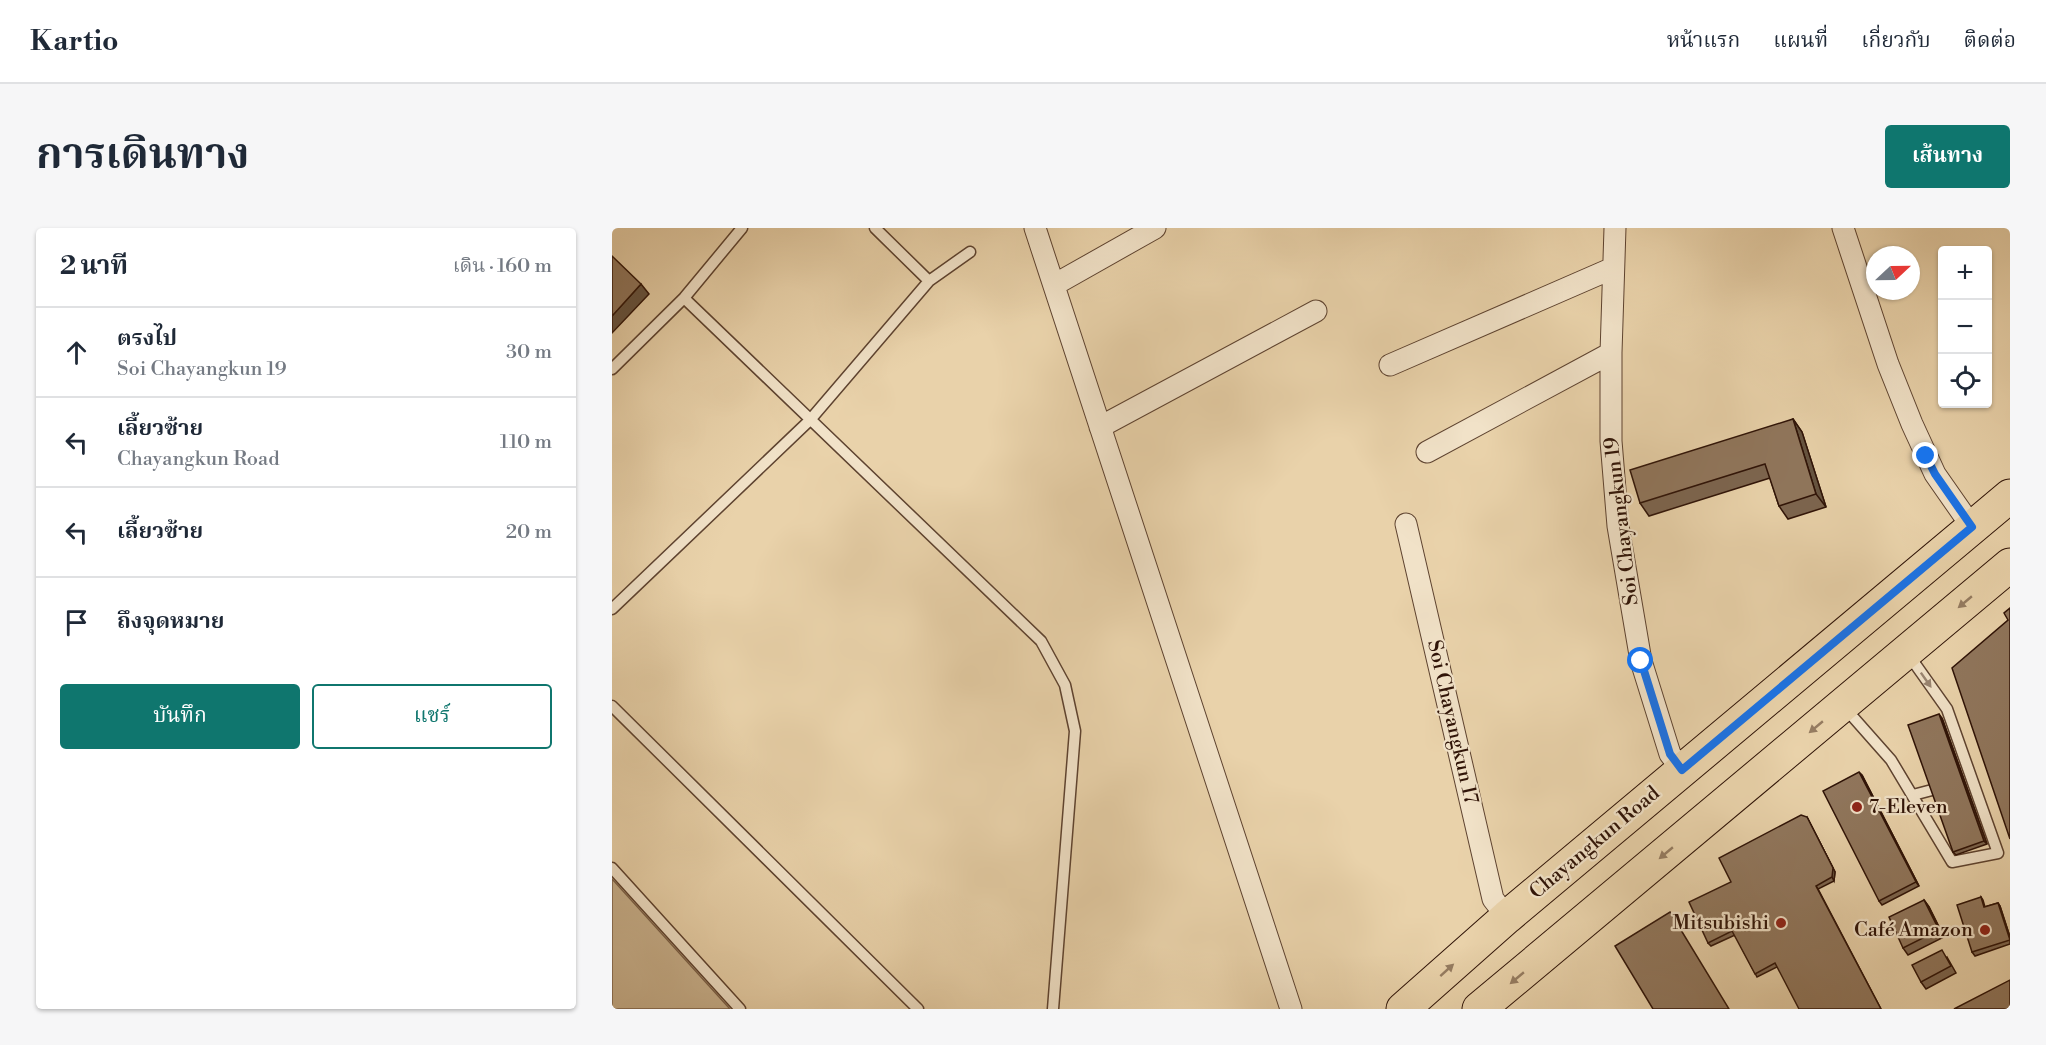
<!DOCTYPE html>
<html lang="th">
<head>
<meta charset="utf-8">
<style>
	:root { --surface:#fff; --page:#f6f6f7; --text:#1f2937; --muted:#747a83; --line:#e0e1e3; --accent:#0f766e }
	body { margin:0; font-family:"Libre Bodoni","Noto Serif Thai",serif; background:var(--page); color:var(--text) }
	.controls { position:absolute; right:18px; top:18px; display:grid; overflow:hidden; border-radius:6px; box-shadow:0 2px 4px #0004 }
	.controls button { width:54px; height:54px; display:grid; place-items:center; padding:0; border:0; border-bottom:2px solid var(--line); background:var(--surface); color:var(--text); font:30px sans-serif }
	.compass { position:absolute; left:1254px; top:18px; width:54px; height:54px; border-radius:50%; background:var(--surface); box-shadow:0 2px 4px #0004; rotate:68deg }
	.stop { position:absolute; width:18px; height:18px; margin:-14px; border:4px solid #1a73e8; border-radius:50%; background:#fff }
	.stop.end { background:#1a73e8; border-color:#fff; box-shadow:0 2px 6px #0008 }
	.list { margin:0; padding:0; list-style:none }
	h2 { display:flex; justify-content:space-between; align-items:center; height:78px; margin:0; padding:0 24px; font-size:26px }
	h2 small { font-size:20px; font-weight:400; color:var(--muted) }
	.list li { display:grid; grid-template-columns:39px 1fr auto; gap:18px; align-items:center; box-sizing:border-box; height:90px; padding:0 24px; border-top:2px solid var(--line) }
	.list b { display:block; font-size:22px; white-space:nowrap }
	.list p { margin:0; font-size:20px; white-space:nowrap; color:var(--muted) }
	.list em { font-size:20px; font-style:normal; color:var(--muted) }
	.actions { display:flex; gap:12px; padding:18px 24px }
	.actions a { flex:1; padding:14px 0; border:2px solid var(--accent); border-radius:6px; text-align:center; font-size:21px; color:var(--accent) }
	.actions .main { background:var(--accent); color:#fff }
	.icon { flex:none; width:33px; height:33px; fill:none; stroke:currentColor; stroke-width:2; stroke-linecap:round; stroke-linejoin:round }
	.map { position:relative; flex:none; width:1398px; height:781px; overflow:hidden; border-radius:6px }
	header { display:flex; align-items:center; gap:36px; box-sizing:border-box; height:84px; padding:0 30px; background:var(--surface); border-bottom:2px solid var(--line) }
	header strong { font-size:28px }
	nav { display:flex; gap:33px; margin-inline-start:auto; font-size:21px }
	.intro { display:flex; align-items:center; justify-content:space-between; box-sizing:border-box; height:144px; padding:0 36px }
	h1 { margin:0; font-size:42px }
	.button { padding:15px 27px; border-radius:6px; background:var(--accent); color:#fff; font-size:21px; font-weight:700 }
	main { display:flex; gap:36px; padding:0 36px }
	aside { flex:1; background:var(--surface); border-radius:6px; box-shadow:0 2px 4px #0004 }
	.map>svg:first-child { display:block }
	.green { fill:#c9b28e; stroke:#7c624a; stroke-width:1.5 }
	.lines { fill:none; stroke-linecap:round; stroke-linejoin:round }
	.lane-casing { stroke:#5e4330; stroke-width:13 }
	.street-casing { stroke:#5e4330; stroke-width:23 }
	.primary-casing { stroke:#2f1307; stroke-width:35 }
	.lane { stroke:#f1e2c8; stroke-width:10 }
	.street { stroke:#f1e2c8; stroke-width:21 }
	.primary { stroke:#e9d2aa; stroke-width:33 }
	.wall { fill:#7c654f; stroke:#2f1307; stroke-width:1.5 }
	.shaded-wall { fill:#655340; stroke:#2f1307; stroke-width:1.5 }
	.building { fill:#90765c; stroke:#2f1307; stroke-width:1.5 }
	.oneway { fill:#957c61 }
	.oneway2 { fill:#9a8571 }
	.route { stroke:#1a73e8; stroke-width:8 }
	.poi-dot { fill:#8f2418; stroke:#f1e2c8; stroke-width:2 }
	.labels { text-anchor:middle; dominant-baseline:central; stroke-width:4.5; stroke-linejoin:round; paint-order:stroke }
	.street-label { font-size:20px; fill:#2f1307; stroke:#f1e2c8 }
	.poi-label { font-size:20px; fill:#2f1307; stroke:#f1e2c8; text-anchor:end }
</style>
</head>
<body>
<header>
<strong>Kartio</strong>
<nav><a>หน้าแรก</a><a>แผนที่</a><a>เกี่ยวกับ</a><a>ติดต่อ</a></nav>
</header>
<div class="intro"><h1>การเดินทาง</h1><a class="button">เส้นทาง</a></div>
<main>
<aside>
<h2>2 นาที<small>เดิน · 160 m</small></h2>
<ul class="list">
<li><svg class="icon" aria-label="ahead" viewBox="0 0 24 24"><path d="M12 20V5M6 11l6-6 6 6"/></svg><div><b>ตรงไป</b><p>Soi Chayangkun 19</p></div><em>30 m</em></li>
<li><svg class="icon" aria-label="left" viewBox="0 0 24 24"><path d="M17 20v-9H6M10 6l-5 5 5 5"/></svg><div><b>เลี้ยวซ้าย</b><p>Chayangkun Road</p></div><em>110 m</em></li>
<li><svg class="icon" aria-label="left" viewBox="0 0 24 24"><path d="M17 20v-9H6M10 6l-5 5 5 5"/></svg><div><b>เลี้ยวซ้าย</b></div><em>20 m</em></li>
<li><svg class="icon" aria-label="arrive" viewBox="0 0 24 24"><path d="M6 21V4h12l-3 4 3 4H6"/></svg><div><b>ถึงจุดหมาย</b></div></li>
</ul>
<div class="actions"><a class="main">บันทึก</a><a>แชร์</a></div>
</aside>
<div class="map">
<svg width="1398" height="781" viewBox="0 0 1398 781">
	<rect width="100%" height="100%" fill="#e9d2aa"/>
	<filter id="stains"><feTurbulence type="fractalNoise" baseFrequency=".00333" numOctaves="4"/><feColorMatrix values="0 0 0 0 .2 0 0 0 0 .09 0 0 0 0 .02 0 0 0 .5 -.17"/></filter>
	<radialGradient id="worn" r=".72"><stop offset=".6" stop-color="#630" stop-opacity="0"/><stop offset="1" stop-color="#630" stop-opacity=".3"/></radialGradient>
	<!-- green -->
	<path class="green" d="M0,651L118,781H0Z"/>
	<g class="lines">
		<!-- lane casing -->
		<g class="lane-casing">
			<path id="lane" d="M263,0L317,53
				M72,70L429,413L453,457L463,503L441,781
				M0,141L72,70L130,0
				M0,381L198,192L317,53L358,24
				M0,478L306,781
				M1233,480L1279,532L1340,634L1386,625L1335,481L1296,426
				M1301,567L1320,562
				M0,640L128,781"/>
		</g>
		<!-- street casing -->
		<g class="street-casing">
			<path id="street" d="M423,0L679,781
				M1003,0L999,125V213L1006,298L1029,433L1058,526L1070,542
				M1231,0L1276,136L1300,196L1323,246L1360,299
				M442,57L543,0
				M778,137L1001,40
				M488,199L704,83
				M815,224L999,125
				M794,296L881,671L895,689"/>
		</g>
		<!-- primary casing -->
		<g class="primary-casing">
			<path id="primary" d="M791,781L895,689L1398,268
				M867,781L1398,337"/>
		</g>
		<!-- lane -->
		<use href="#lane" class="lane"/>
		<!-- street -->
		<use href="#street" class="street"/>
		<!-- primary -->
		<use href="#primary" class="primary"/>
	</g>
	<!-- wall -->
	<path class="wall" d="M1181,191L1190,204L1214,279L1176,291L1167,278L1158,250L1037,288L1028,275Z
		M1330,490L1375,616L1344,627L1341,624Z
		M1250,547L1307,658L1270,677L1267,673Z
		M1195,589L1223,644L1222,653L1206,661L1165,739L1145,749L1123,707L1099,718L1096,715L1119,654Z
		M1369,669L1371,672L1373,679L1386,675L1388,678L1398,709V716L1363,728L1360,724Z
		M1312,672L1317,679L1332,709L1296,727L1291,720Z
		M1335,729L1344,745L1314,761L1309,754Z"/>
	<!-- shaded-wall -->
	<path class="shaded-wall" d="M29,56L37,66L0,105V88Z
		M1181,191L1190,204L1214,279L1204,266Z
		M1327,486L1330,490L1375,616L1372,613Z
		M1247,544L1250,547L1307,658L1304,654Z
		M1195,589L1223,644L1222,653L1220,649Z
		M1204,658L1206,661L1269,781Z
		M1312,672L1317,679L1332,709L1327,702Z
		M1386,675L1388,678L1398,709V712Z"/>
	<!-- building -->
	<path class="building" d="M0,28L29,56L0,88Z
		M1181,191L1204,266L1167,278L1153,236L1028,275L1018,242Z
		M1398,380V611L1340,440L1396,392L1392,385Z
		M1327,486L1372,613L1341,624L1296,497Z
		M1247,544L1304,654L1267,673L1211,563Z
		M1189,587L1195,589L1221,640L1220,649L1204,658L1269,781H1187L1163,735L1143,746L1120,703L1096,715L1077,674L1119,654L1107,630Z
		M1369,669L1372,679L1386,675L1398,712L1360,724L1345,677Z
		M1312,672L1327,702L1291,720L1277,689Z
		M1058,684L1117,781H1041L1003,718Z
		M1330,722L1339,738L1309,754L1300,737Z
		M1398,752V781H1342Z"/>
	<!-- one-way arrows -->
	<defs><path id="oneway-solid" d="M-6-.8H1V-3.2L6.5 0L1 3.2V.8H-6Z" transform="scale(1.5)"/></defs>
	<g class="oneway">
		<use href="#oneway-solid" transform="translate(1353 374) rotate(140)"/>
		<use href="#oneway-solid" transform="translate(1204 499) rotate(140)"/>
		<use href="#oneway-solid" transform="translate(1054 625) rotate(140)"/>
		<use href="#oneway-solid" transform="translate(835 742) rotate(-42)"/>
		<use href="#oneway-solid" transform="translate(905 750) rotate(140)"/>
	</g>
	<use class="oneway2" href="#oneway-solid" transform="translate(1314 452) rotate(55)"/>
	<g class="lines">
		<!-- route -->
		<path class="route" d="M1029,433L1058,526L1070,542L1360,299L1323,246L1314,228"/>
	</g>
	<!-- markers -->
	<g class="poi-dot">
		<circle cx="1245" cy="579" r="6"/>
		<circle cx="1169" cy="695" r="6"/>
		<circle cx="1373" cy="702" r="6"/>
	</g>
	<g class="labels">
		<!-- street labels -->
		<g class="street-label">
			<text transform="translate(1010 293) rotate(-97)">Soi Chayangkun 19</text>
			<text transform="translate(840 494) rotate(77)">Soi Chayangkun 17</text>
			<text transform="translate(983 615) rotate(-40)">Chayangkun Road</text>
		</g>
		<!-- poi labels -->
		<g class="poi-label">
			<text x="1257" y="579" text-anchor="start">7-Eleven</text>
			<text x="1157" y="695">Mitsubishi</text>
			<text x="1361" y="702">Café Amazon</text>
		</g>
	</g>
	<rect width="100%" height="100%" filter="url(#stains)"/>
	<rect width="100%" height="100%" fill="url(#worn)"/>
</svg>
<div class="controls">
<button>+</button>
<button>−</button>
<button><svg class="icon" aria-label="locate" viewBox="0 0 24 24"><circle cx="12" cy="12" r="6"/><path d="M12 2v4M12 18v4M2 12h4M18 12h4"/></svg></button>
</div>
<svg class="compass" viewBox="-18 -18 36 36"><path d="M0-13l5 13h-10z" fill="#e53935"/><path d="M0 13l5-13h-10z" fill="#747a83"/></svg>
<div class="stop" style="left:1029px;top:433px"></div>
<div class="stop end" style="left:1314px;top:228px"></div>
</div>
</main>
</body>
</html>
